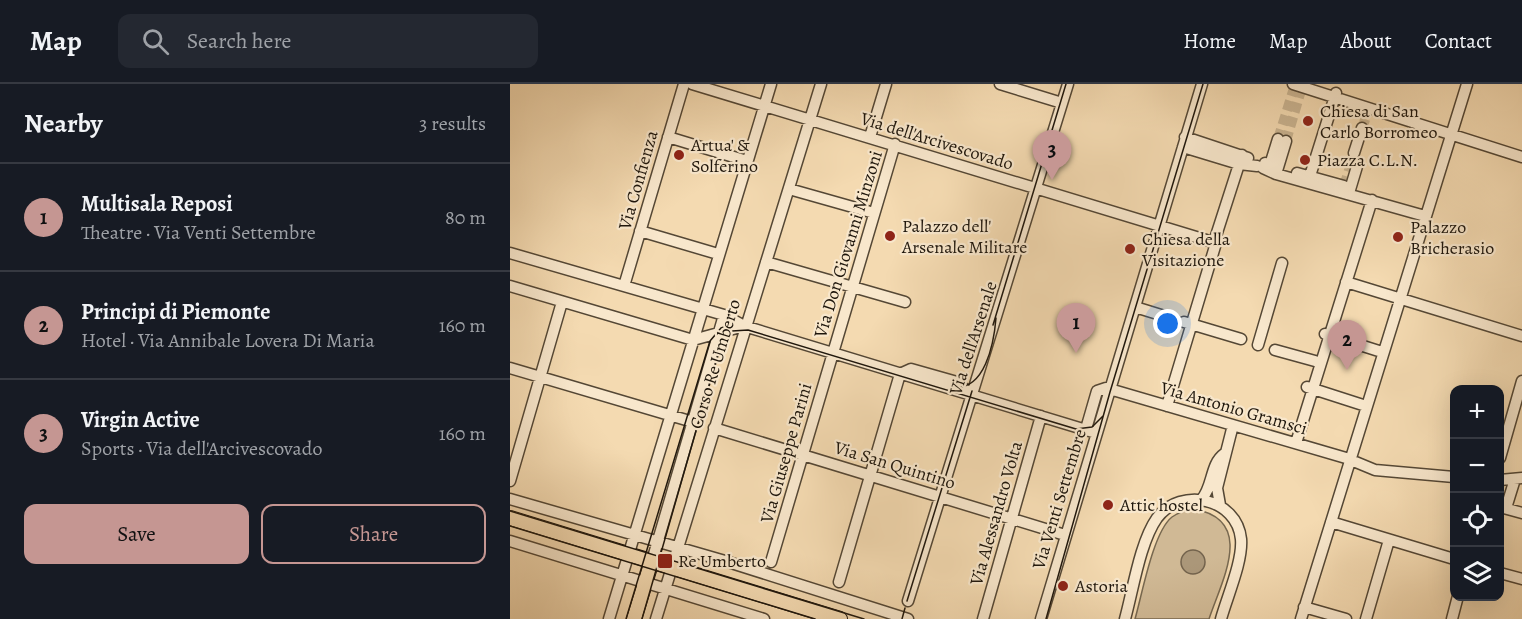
<!DOCTYPE html>
<html lang="en">
<head>
<meta charset="utf-8">
<style>
	:root { --surface:#171b24; --page:#242831; --text:#f1f3f6; --muted:#9ea1a6; --line:#363941; --accent:#c59692 }
	body { margin:0; font-family:Alegreya,serif; background:var(--page); color:var(--text) }
	.controls { position:absolute; right:18px; bottom:18px; display:grid; overflow:hidden; border-radius:12px; box-shadow:0 6px 24px #0002 }
	.controls button { width:54px; height:54px; display:grid; place-items:center; padding:0; border:0; border-bottom:2px solid var(--line); background:var(--surface); color:var(--text); font:30px sans-serif }
	.you { position:absolute; left:658px; top:240px; width:21px; height:21px; margin:-15px; border:4px solid #fff; border-radius:50%; background:#1a73e8; box-shadow:0 0 0 9px #1a73e833 }
	.badge { display:grid; place-items:center; width:39px; height:39px; border-radius:50%; background:var(--accent); color:#111; font-size:20px; font-weight:700 }
	.pin { position:absolute; translate:-50% -50px; filter:drop-shadow(0 2px 3px #0008) }
	.pin::after { content:''; position:absolute; top:32px; width:21px; height:18px; background:inherit; clip-path:polygon(0 0,100% 0,50% 100%) }
	.list { margin:0; padding:0; list-style:none }
	h2 { display:flex; justify-content:space-between; align-items:center; height:78px; margin:0; padding:0 24px; font-size:26px }
	h2 small { font-size:20px; font-weight:400; color:var(--muted) }
	.list li { display:grid; grid-template-columns:39px 1fr auto; gap:18px; align-items:center; box-sizing:border-box; height:108px; padding:0 24px; border-top:2px solid var(--line) }
	.list b { display:block; font-size:22px; white-space:nowrap }
	.list p { margin:0; font-size:20px; white-space:nowrap; color:var(--muted) }
	.list em { font-size:20px; font-style:normal; color:var(--muted) }
	.actions { display:flex; gap:12px; padding:18px 24px }
	.actions a { flex:1; padding:14px 0; border:2px solid var(--accent); border-radius:12px; text-align:center; font-size:21px; color:var(--accent) }
	.actions .main { background:var(--accent); color:#111 }
	.icon { flex:none; width:33px; height:33px; fill:none; stroke:currentColor; stroke-width:2; stroke-linecap:round; stroke-linejoin:round }
	.map { position:relative; flex:none; width:1012px; height:535px; overflow:hidden }
	header { display:flex; align-items:center; gap:36px; box-sizing:border-box; height:84px; padding:0 30px; background:var(--surface); border-bottom:2px solid var(--line) }
	header strong { font-size:28px }
	nav { display:flex; gap:33px; margin-inline-start:auto; font-size:21px }
	.search { width:420px; height:54px; background:var(--page); display:flex; align-items:center; gap:15px; box-sizing:border-box; padding:0 21px; border-radius:12px; color:var(--muted); font-size:22px }
	main { display:flex }
	aside { flex:1; background:var(--surface) }
	.map>svg:first-child { display:block }
	.green { fill:#d0b995; stroke:#776850; stroke-width:1.5 }
	.water { fill:#ab9779; stroke:#73634d; stroke-width:1.5 }
	.lines { fill:none; stroke-linecap:round; stroke-linejoin:round }
	.minor-tunnel { stroke:#c9b390; stroke-width:10; stroke-dasharray:10 5; stroke-linecap:butt }
	.minor-casing { stroke:#544735; stroke-width:13 }
	.major-casing { stroke:#1e160c; stroke-width:16 }
	.minor { stroke:#f8e7cc; stroke-width:10 }
	.major { stroke:#f4dab1; stroke-width:14 }
	.tram { stroke:#1e160c; stroke-width:1.5 }
	.poi-dot { fill:#8f2418; stroke:#f8e7cc; stroke-width:2 }
	.labels { text-anchor:middle; dominant-baseline:central; stroke-width:4.5; stroke-linejoin:round; paint-order:stroke }
	.poi-label { font-size:18px; fill:#1e160c; stroke:#f8e7cc; text-anchor:start }
	.street-label { font-size:18px; fill:#1e160c; stroke:#f8e7cc }
</style>
</head>
<body>
<header>
<strong>Map</strong>
<div class="search"><svg class="icon" aria-label="search" viewBox="0 0 24 24"><circle cx="10" cy="10" r="6"/><path d="M15 15l6 6"/></svg>Search here</div>
<nav><a>Home</a><a>Map</a><a>About</a><a>Contact</a></nav>
</header>
<main>
<aside>
<h2>Nearby<small>3 results</small></h2>
<ul class="list">
<li><span class="badge">1</span><div><b>Multisala Reposi</b><p>Theatre · Via Venti Settembre</p></div><em>80 m</em></li>
<li><span class="badge">2</span><div><b>Principi di Piemonte</b><p>Hotel · Via Annibale Lovera Di Maria</p></div><em>160 m</em></li>
<li><span class="badge">3</span><div><b>Virgin Active</b><p>Sports · Via dell'Arcivescovado</p></div><em>160 m</em></li>
</ul>
<div class="actions"><a class="main">Save</a><a>Share</a></div>
</aside>
<div class="map">
<svg width="1012" height="535" viewBox="0 0 1012 535">
	<rect width="100%" height="100%" fill="#f4dab1"/>
	<filter id="stains"><feTurbulence type="fractalNoise" baseFrequency=".00333" numOctaves="4"/><feColorMatrix values="0 0 0 0 .2 0 0 0 0 .09 0 0 0 0 .02 0 0 0 .5 -.17"/></filter>
	<radialGradient id="worn" r=".72"><stop offset=".6" stop-color="#630" stop-opacity="0"/><stop offset="1" stop-color="#630" stop-opacity=".3"/></radialGradient>
	<!-- green -->
	<path class="green" d="M684,425C746,436 712,496 699,535H625C632,511 643,448 662,433C669,428 676,426 684,425Z"/>
	<!-- water -->
	<path class="water" d="M671 478a12 12 0 1 1 24 0a12 12 0 1 1-24 0Z"/>
	<g class="lines">
		<!-- minor-tunnel -->
		<path class="minor-tunnel" d="M768,55L785,1
			M776,57L792,3
			M834,102L859,23"/>
		<!-- minor casing -->
		<g class="minor-casing">
			<path id="minor" d="M182,0L706,159L657,322
				M490,0L552,19
				M783,0L1012,73
				M158,53L237,77
				M360,53L376,0
				M675,53L738,74
				M673,63L729,80L747,82
				M844,69L852,44
				M755,79L760,81L768,55
				M753,84L766,90L915,132
				M787,89L834,102L839,109
				M766,90L776,57
				M800,92L826,9
				M279,105L364,129
				M839,109L848,79
				M130,147L208,170
				M704,158L732,71
				M0,169L214,231L234,242L586,349
				M256,178L395,218
				M836,198L1012,252
				M0,202L183,256L234,242
				M114,202L174,0
				M625,223L664,235
				M674,238L731,255
				M815,250L872,268
				M748,261L772,179
				M765,266L805,277
				M0,284L183,338
				M390,290L401,285L447,298L460,310
				M797,303L856,322
				M204,344L555,451
				M576,345L587,307L596,304L836,374L865,386L944,393
				M786,359L862,116
				M990,374L1012,297
				M990,396L1012,394
				M0,397L52,218
				M0,415L215,477L398,535
				M691,416C703,404 700,380 714,370
				M710,421L707,404L723,341
				M990,423L1012,429
				M996,424L1005,395
				M821,438L944,475
				M0,457L254,535
				M142,477L214,231
				M261,478L385,60
				M990,489L1012,495
				M329,498L390,290
				M398,517L558,0
				M794,523L836,535
				M99,535L261,0
				M146,535L311,0
				M473,535L531,332
				M531,535L692,0
				M615,535C623,506 630,458 647,434C671,402 727,414 731,455C733,477 717,513 711,535
				M791,535L957,0
				M856,535L879,456
				M942,535L948,512"/>
		</g>
		<!-- major casing -->
		<g class="major-casing">
			<path id="major" d="M0,434L330,535
				M124,535L142,477"/>
		</g>
		<!-- minor -->
		<use href="#minor" class="minor"/>
		<!-- major -->
		<use href="#major" class="major"/>
		<!-- tram -->
		<path class="tram" d="M483,241L556,0
			M442,303C475,308 484,259 486,234
			M0,427L354,535
			M0,442L305,535
			M397,517L462,307
			M116,535L200,257L211,244L223,240
			M132,535L212,256L222,247L238,246L566,345L582,343L593,332
			M392,535L395,524
			M536,535L600,308L693,0"/>
	</g>
	<!-- markers -->
	<g class="poi-dot">
		<circle cx="798" cy="37" r="6"/>
		<circle cx="169" cy="71" r="6"/>
		<circle cx="795" cy="76" r="6"/>
		<circle cx="380" cy="152" r="6"/>
		<circle cx="888" cy="153" r="6"/>
		<circle cx="620" cy="165" r="6"/>
		<circle cx="598" cy="421" r="6"/>
		<rect x="147" y="469" width="16" height="16" rx="3"/>
		<circle cx="553" cy="502" r="6"/>
	</g>
	<g class="labels">
		<!-- poi labels -->
		<g class="poi-label">
			<text x="810" y="27">Chiesa di San<tspan x="810" dy="21">Carlo Borromeo</tspan></text>
			<text x="181" y="61">Artua' &amp;<tspan x="181" dy="21">Solferino</tspan></text>
			<text x="807" y="76">Piazza C.L.N.</text>
			<text x="392" y="142">Palazzo dell'<tspan x="392" dy="21">Arsenale Militare</tspan></text>
			<text x="900" y="143">Palazzo<tspan x="900" dy="21">Bricherasio</tspan></text>
			<text x="632" y="155">Chiesa della<tspan x="632" dy="21">Visitazione</tspan></text>
			<text x="610" y="421">Attic hostel</text>
			<text x="168" y="477">Re Umberto</text>
			<text x="565" y="502">Astoria</text>
		</g>
		<!-- street labels -->
		<g class="street-label">
			<text transform="translate(427 57) rotate(17)">Via dell'Arcivescovado</text>
			<text transform="translate(128 96) rotate(-74)">Via Confienza</text>
			<text transform="translate(338 160) rotate(-73)">Via Don Giovanni Minzoni</text>
			<text transform="translate(463 254) rotate(-72)">Via dell'Arsenale</text>
			<text transform="translate(205 280) rotate(-73)">Corso Re Umberto</text>
			<text transform="translate(724 324) rotate(16)">Via Antonio Gramsci</text>
			<text transform="translate(276 369) rotate(-74)">Via Giuseppe Parini</text>
			<text transform="translate(385 381) rotate(17)">Via San Quintino</text>
			<text transform="translate(549 415) rotate(-73)">Via Venti Settembre</text>
			<text transform="translate(486 429) rotate(-74)">Via Alessandro Volta</text>
		</g>
	</g>
	<rect width="100%" height="100%" filter="url(#stains)"/>
	<rect width="100%" height="100%" fill="url(#worn)"/>
</svg>
<div class="controls">
<button>+</button>
<button>−</button>
<button><svg class="icon" aria-label="locate" viewBox="0 0 24 24"><circle cx="12" cy="12" r="6"/><path d="M12 2v4M12 18v4M2 12h4M18 12h4"/></svg></button>
<button><svg class="icon" aria-label="layers" viewBox="0 0 24 24"><path d="M12 4l9 5-9 5-9-5zM3 14l9 5 9-5"/></svg></button>
</div>
<div class="you"></div>
<div class="pin badge" style="left:566px;top:269px">1</div>
<div class="pin badge" style="left:837px;top:286px">2</div>
<div class="pin badge" style="left:542px;top:96px">3</div>
</div>
</main>
</body>
</html>
